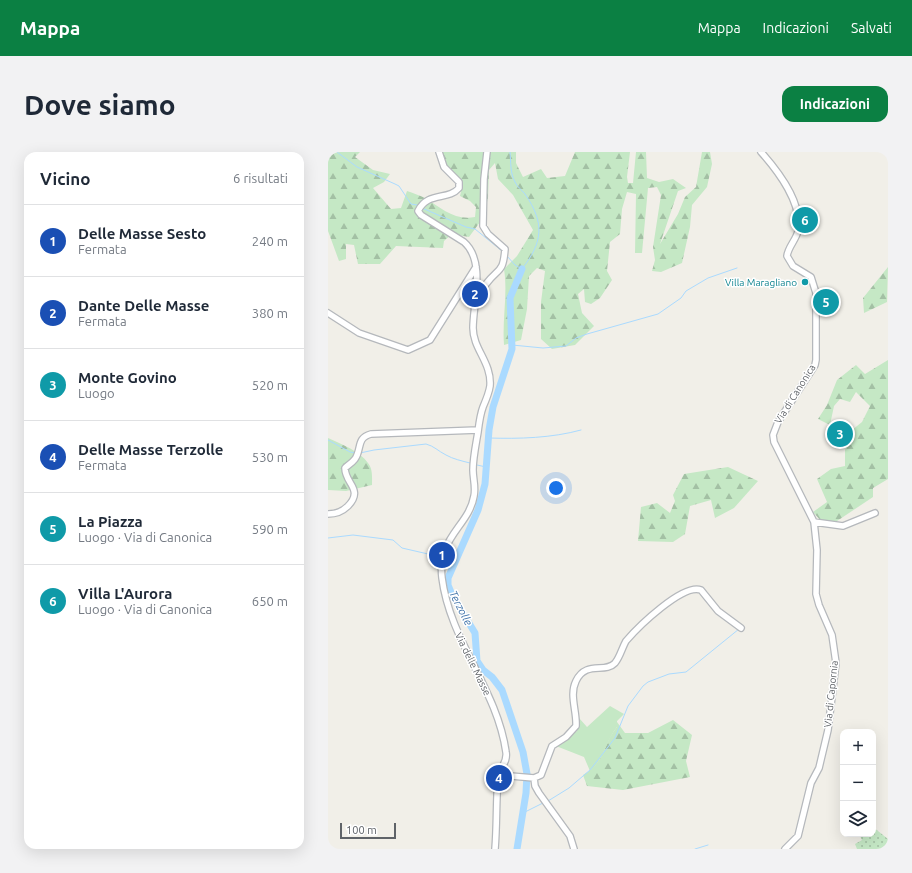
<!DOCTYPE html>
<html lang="it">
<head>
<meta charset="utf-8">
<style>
	:root { --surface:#fff; --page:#f2f2f3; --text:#1f2937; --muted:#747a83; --line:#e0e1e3; --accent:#0b8043 }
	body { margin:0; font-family:Ubuntu,sans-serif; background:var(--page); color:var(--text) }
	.controls { position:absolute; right:12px; bottom:12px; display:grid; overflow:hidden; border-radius:8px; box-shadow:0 4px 16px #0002 }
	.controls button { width:36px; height:36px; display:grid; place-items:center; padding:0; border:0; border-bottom:1px solid var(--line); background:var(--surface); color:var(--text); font:20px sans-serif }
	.scale { position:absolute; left:12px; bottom:10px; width:56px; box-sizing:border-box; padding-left:4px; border:2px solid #5f6368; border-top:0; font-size:11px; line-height:14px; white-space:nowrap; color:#5f6368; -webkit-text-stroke:3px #fff; paint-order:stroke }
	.you { position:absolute; left:228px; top:336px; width:14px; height:14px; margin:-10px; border:3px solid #fff; border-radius:50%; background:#1a73e8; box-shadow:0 0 0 6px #1a73e833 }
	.badge { display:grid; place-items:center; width:26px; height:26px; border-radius:50%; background:var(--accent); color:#fff; font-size:13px; font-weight:700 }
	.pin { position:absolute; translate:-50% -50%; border:2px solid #fff; box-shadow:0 1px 4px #0006 }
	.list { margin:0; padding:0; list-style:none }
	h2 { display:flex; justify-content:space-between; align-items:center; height:52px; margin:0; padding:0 16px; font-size:17px }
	h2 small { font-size:13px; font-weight:400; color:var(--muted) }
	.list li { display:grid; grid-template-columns:26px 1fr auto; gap:12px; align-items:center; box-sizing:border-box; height:72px; padding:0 16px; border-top:1px solid var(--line) }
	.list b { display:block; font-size:15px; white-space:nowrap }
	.list p { margin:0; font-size:13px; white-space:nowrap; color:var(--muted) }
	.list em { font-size:13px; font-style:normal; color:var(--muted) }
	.icon { flex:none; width:22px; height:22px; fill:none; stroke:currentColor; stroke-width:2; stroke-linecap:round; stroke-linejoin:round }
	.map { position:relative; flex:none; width:560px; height:697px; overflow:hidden; border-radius:12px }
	header { display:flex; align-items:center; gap:24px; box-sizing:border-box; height:56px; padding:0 20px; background:var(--accent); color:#fff }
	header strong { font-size:19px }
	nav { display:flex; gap:22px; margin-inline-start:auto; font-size:14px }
	.intro { display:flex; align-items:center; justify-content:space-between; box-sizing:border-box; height:96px; padding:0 24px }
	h1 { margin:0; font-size:28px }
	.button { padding:10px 18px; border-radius:12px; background:var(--accent); color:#fff; font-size:14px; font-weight:700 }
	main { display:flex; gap:24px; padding:0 24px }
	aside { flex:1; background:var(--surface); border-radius:12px; box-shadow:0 4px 16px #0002 }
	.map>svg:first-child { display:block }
	.grass { fill:url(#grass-dots) }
	.forest { fill:url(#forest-firs) }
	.park { fill:#c5e8c5 }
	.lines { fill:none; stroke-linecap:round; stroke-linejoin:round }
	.stream { stroke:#aadaff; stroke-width:1 }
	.river { stroke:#aadaff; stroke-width:7 }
	.minor-casing { stroke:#b5b8bc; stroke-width:8 }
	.minor { stroke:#fff; stroke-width:5.5 }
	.culture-dot { fill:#0f9aa8; stroke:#fff; stroke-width:1.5 }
	.labels { text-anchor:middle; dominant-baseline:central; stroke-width:3; stroke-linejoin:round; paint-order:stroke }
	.culture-label { font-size:10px; fill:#0d838f; stroke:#fff; text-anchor:end }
	.street-label { font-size:10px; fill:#5f6368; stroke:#fff }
	.water-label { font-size:11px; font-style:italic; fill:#4174aa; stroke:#fff }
</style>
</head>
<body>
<header>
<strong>Mappa</strong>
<nav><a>Mappa</a><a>Indicazioni</a><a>Salvati</a></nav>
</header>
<div class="intro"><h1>Dove siamo</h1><a class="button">Indicazioni</a></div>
<main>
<aside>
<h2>Vicino<small>6 risultati</small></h2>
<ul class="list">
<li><span class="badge" style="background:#1a4fb4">1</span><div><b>Delle Masse Sesto</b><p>Fermata</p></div><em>240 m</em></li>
<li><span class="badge" style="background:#1a4fb4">2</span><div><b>Dante Delle Masse</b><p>Fermata</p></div><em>380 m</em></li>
<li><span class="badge" style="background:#0f9aa8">3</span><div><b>Monte Govino</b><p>Luogo</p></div><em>520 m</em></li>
<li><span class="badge" style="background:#1a4fb4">4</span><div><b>Delle Masse Terzolle</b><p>Fermata</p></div><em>530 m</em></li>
<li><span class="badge" style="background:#0f9aa8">5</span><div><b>La Piazza</b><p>Luogo · Via di Canonica</p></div><em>590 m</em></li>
<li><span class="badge" style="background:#0f9aa8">6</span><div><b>Villa L'Aurora</b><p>Luogo · Via di Canonica</p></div><em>650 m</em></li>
</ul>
</aside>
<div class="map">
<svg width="560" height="697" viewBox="0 0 560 697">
	<defs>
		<pattern id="grass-dots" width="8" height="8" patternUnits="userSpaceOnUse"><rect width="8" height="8" fill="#c5e8c5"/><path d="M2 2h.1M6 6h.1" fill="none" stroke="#a3c0a4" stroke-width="1.8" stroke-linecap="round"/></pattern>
		<pattern id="forest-firs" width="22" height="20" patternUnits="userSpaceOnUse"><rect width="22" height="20" fill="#c5e8c5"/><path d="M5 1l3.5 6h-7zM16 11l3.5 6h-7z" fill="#a3c0a4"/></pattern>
	</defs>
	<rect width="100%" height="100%" fill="#f1efe8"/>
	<!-- grass -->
	<path class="grass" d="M545,675L560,687V697H529L527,692L534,688L531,682H545Z"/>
	<!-- forest -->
	<path class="forest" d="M0,0H32L27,5L45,18L62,22L56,30L45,36L63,57L73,56L79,39C85,41 91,43 97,46C113,56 127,69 147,65L148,55L142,49L132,44L135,31L118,14L113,0H188V11L195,25L213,17L219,26L237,24L247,0H302L299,25L300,31H305L308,0H318L319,26L331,30L345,27L358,36L350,39L332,92L350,62L357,45L368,35L374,0H382L384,12L379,35L364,53L362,75L354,111L333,120L324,119L327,108L325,95L333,43L329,35L320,36L314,101H307L308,42L299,40L294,57L292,82L282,90L279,119L284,128L272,146L263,152L257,150L256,137L250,142L254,161L266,174L247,193L224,197L213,187V150L217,119L209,116L201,124L199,157L193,188L176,193C174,167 180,142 176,117L189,104L205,78L185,43L170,27L167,11L161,18L160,46L155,66L141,85L124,82L116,89L115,96L68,94L52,112H30L26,93L18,92V107L11,109L0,79Z
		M560,115L559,150L536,161L535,146Z
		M560,208V327L545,336V345L506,371L494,370L485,360L499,350L489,327L503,317L517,314V298L524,278L534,270L542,254L528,240L522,250L512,247L506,254L502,273L490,267L499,253L509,228L528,213L537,222Z
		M0,286C13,292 32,299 40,311C45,317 44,326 44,333L18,339L0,338Z
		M400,315L430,329L406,356L387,366L383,348L362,354L357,382L345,390L310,389L313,355L329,351L342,361L347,349L345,343L356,322Z
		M345,568L364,583L358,609L362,625L295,638L259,634L255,623C278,610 274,593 289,575V570L297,581H320Z"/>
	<!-- park -->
	<path class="park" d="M282,554L296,562L289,569V575C278,588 276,608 262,619L256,605L228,594L249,579L251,566L259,575Z"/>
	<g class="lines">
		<!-- stream -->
		<path class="stream" d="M9,0L29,15L67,32L71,34L83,52L89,53
			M94,56L138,75L147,77L174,99
			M179,104L187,113L194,117C215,90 217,71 197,42C194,38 189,35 187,30C182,21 183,10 182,0
			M184,193L215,196L238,194L248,186L259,182L330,162L353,146L358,139L380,126L409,116
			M161,286C191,287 224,286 253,278
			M0,288L22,300L28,301
			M32,301L46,298L98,292C106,294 110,299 118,303C125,307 134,309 142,311
			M149,313L158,315
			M0,386L25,383L65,388L74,396L113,405
			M118,406L128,410
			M220,649L241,636L262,618L287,586L300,554L315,534L320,530L341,522L358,520L411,477
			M195,661L215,651
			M367,697L380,693"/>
		<!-- river -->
		<path class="river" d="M189,697L198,641L199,622L195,600L174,538L164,525L155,518L149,509L147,481L125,445L120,433V426L150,358L157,332L161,278L165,255L184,197L182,146L194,117"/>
		<!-- minor casing -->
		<g class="minor-casing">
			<path id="minor" d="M111,0L116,15L131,30V36C120,49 100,39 90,59L93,63L136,90C158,109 145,152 145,176C145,197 164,211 162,234C161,241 158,248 155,255C152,263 151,272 150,280C148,292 145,306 145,318C145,327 148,335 146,344C141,374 109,385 114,426C122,489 169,537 178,600C180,611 171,616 170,626C168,650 169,673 167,697
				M433,0C450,19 475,52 470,79C468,88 460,95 459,104L465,114L483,125L488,141V208L487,213L450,270L445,283L446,290L486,370L489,398L488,442L491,453L504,483L508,511L500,578L491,616L483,631L470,684L457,697
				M149,144C153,142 155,136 158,132C171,115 175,122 177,97L160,82L155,74L156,27L159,0
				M0,161L31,181L80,198L102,188L148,115
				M0,362C7,362 15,359 20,354C36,337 17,332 17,316C20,313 24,311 27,307C34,297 28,286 43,282L150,278
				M486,370L515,374L547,361
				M170,623L206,626L213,623L224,594L238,585L248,574C249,559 241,543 248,529C258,508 277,522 287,511C292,505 294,496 298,489C310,475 355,431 373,438L390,459L413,476
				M206,626L207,634L211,641L242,684L246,697"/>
		</g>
		<!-- minor -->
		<use href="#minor" class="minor"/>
	</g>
	<!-- markers -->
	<circle class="culture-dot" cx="477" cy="130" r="4"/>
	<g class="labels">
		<!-- culture labels -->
		<g class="culture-label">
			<text x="469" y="130">Villa Maragliano</text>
		</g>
		<!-- street labels -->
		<g class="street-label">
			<text transform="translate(467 242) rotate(-58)">Via di Canonica</text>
			<text transform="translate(145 512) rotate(64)">Via delle Masse</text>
			<text transform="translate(503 542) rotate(-84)">Via di Capornia</text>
		</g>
		<!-- water labels -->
		<g class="water-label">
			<text transform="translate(133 456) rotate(63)">Terzolle</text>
		</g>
	</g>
</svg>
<div class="controls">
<button>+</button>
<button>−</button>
<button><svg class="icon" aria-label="layers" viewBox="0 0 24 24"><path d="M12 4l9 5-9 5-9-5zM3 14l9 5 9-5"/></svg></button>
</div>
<div class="scale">100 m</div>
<div class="you"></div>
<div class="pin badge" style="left:114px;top:403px;background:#1a4fb4">1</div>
<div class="pin badge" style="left:147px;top:142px;background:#1a4fb4">2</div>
<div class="pin badge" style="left:512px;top:282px;background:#0f9aa8">3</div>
<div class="pin badge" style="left:171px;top:626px;background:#1a4fb4">4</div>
<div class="pin badge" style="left:498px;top:150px;background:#0f9aa8">5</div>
<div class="pin badge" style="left:477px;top:68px;background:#0f9aa8">6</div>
</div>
</main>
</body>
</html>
